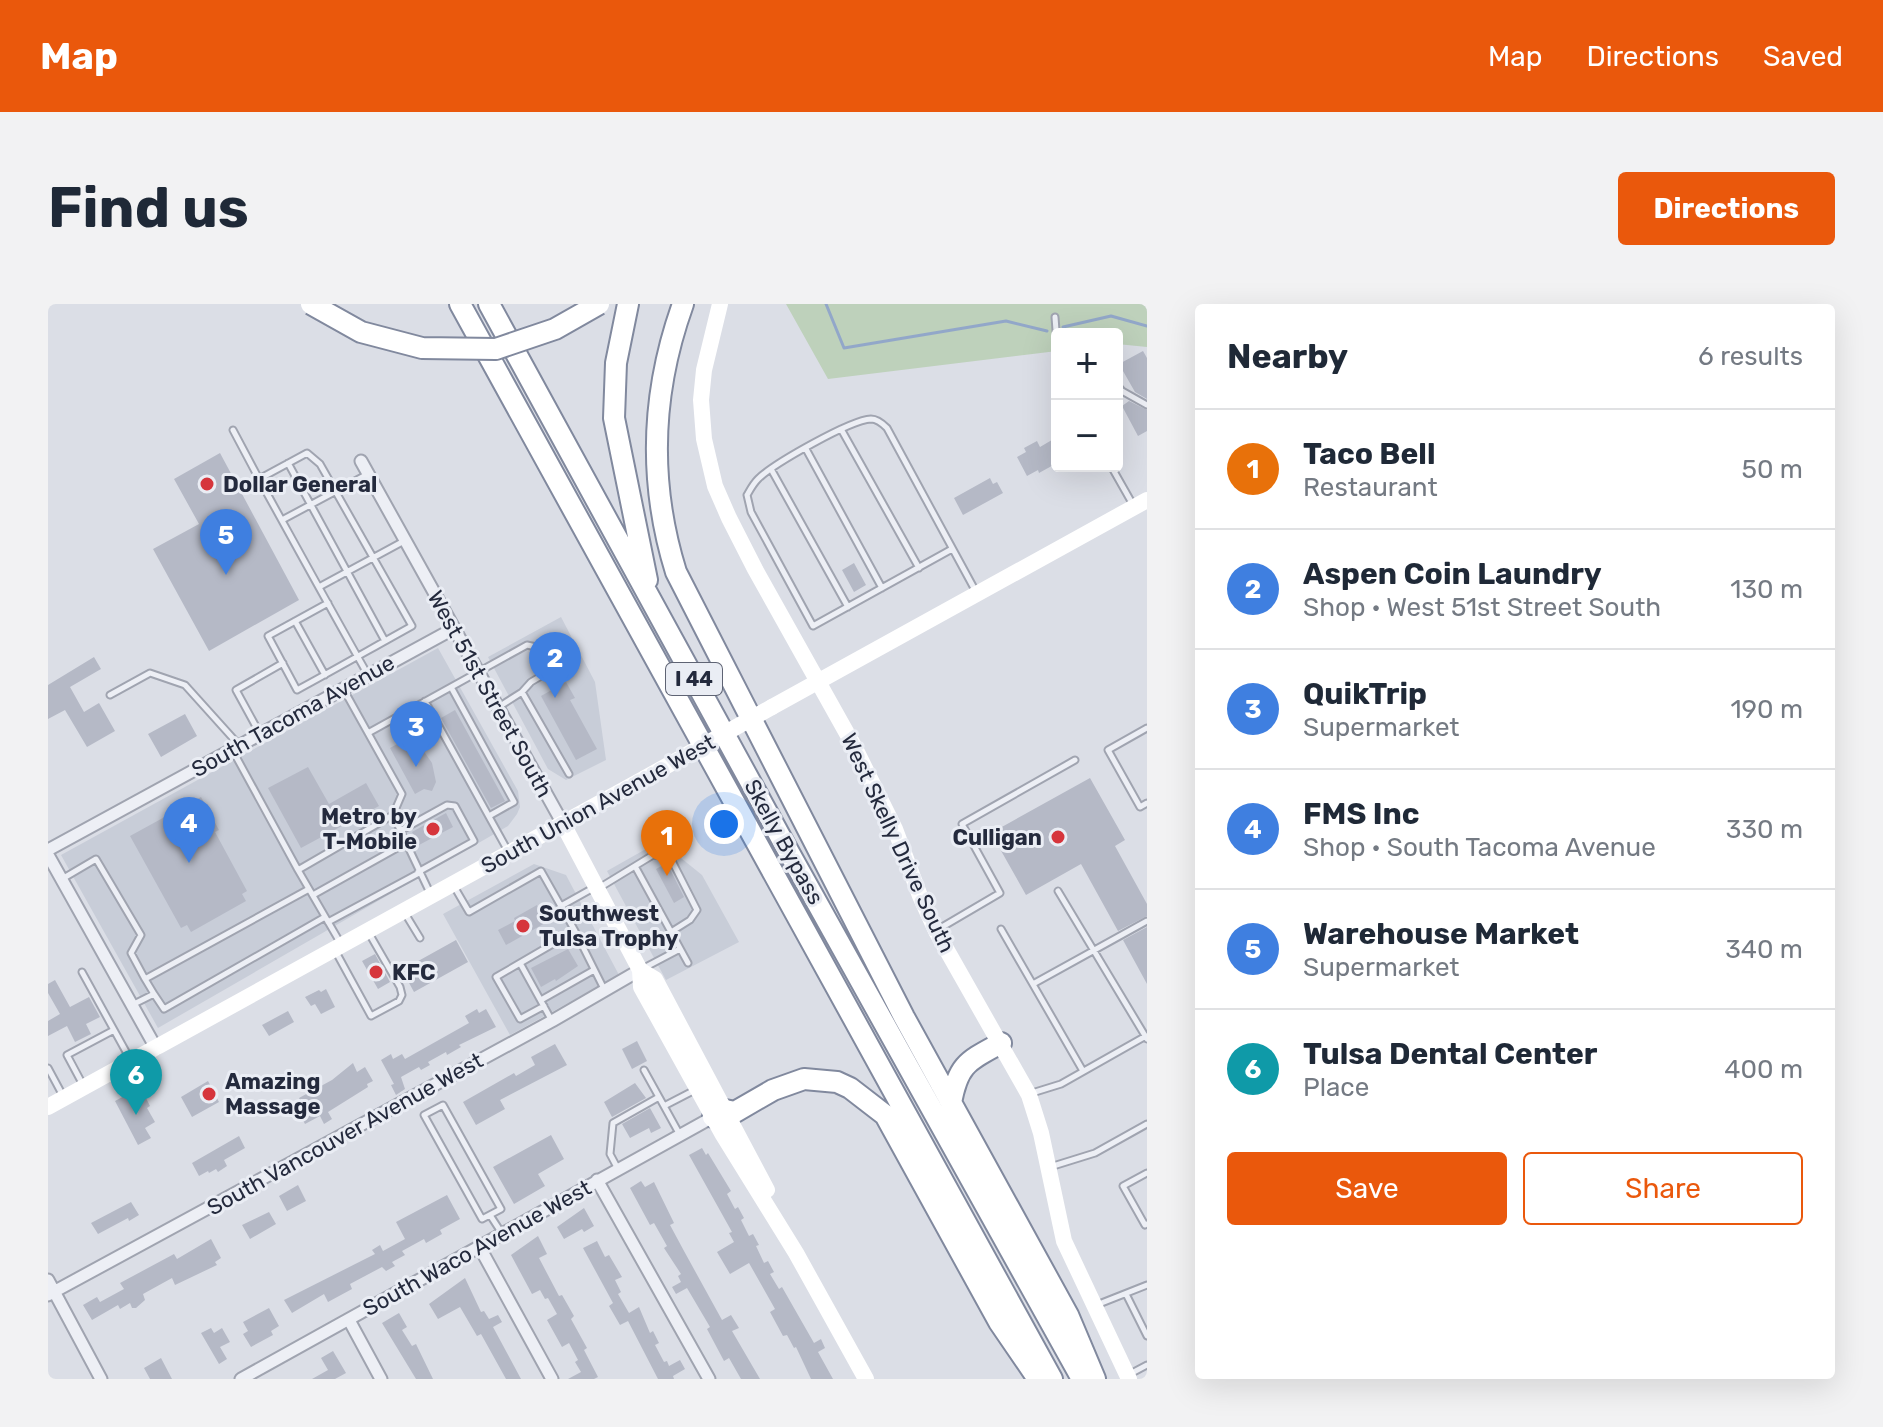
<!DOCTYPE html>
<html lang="en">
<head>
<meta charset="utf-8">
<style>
	:root { --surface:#fff; --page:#f2f2f3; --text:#1f2937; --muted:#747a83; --line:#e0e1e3; --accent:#ea580c }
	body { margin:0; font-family:Rubik,sans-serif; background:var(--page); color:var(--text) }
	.controls { position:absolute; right:24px; top:24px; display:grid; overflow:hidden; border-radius:8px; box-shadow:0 8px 32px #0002 }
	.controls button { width:72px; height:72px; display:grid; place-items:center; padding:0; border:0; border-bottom:2px solid var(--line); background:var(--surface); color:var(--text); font:40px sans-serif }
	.you { position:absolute; left:676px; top:520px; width:28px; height:28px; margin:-20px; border:6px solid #fff; border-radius:50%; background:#1a73e8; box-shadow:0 0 0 12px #1a73e833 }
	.badge { display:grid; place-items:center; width:52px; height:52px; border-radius:50%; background:var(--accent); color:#fff; font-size:26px; font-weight:700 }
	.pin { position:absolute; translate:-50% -66px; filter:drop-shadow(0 2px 4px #0008) }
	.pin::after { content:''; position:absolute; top:42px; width:28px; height:24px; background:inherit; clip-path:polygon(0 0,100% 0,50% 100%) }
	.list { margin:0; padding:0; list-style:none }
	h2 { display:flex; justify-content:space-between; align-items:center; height:104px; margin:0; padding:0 32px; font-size:34px }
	h2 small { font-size:26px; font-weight:400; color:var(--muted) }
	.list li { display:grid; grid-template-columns:52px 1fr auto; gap:24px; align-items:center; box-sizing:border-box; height:120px; padding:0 32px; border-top:2px solid var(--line) }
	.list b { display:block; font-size:30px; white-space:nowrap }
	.list p { margin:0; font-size:26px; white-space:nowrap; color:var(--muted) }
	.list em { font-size:26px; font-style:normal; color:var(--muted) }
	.actions { display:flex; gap:16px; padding:24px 32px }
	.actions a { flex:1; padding:18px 0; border:2px solid var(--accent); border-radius:8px; text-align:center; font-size:28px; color:var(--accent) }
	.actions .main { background:var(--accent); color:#fff }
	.map { position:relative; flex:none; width:1099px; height:1075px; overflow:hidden; border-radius:8px }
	header { display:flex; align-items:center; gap:48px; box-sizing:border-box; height:112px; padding:0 40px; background:var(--accent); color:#fff }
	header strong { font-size:38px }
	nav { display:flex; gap:44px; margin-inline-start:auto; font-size:28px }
	.intro { display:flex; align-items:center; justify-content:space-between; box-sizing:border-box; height:192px; padding:0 48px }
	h1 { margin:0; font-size:56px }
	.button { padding:20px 36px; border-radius:8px; background:var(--accent); color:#fff; font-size:28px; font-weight:700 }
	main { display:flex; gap:48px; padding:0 48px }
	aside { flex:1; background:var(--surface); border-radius:8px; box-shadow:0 8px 32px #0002 }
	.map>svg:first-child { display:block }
	.built { fill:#c8cdd8 }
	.green { fill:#bed1bb }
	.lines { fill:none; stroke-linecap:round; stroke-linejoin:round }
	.stream { stroke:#92a7c9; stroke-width:3 }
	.building { fill:#b5b9c6 }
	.lane-casing { stroke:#a0a4b0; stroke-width:9 }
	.street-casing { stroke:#a0a4b0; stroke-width:15 }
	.highway-casing { stroke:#81899e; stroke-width:24 }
	.lane { stroke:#edeff5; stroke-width:5 }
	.street { stroke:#edeff5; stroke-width:11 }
	.secondary { stroke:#fff; stroke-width:16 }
	.highway { stroke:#fff; stroke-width:20 }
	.highway-bridge-casing { stroke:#81899e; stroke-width:24; stroke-linecap:butt }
	.secondary-bridge { stroke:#fff; stroke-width:16 }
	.highway-bridge { stroke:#fff; stroke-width:20 }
	.poi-dot { fill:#d6353c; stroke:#eaedf4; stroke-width:3 }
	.labels { text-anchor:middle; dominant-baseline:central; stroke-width:6; stroke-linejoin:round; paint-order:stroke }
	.shield { fill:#eaedf4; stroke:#5f6474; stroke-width:2 }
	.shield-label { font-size:20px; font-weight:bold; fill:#242a3d }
	.poi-label { font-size:22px; font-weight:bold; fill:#242a3d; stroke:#eaedf4; text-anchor:start }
	.street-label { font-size:22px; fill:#242a3d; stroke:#eaedf4 }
</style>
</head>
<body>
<header>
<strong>Map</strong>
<nav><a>Map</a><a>Directions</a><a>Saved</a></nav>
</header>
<div class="intro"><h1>Find us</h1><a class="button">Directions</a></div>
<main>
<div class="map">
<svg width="1099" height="1075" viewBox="0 0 1099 1075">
	<rect width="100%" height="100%" fill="#dbdee6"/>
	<!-- built -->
	<path class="built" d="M513,313L547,378L558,456L518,476L500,465L440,353Z
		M390,344L470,487L472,503L469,510L460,522L110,724L13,551Z
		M612,537L654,571L691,638L618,676L559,567Z
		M486,560L518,571L571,671L462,731L395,610Z"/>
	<!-- green -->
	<path class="green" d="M738,0H1099V43L1069,40V30H1009V47L780,75Z"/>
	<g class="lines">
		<!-- stream -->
		<path class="stream" d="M778,0L796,44L958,17L999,27
			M1015,23L1063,12L1099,22"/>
	</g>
	<!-- building -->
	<path class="building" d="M1095,47L1099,54V95L1087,88L1071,60Z
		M1081,97L1099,106V127L1090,132L1074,102Z
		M1009,133V159L991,169L990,166L979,172L969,153L978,148L976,144L989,137L992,143Z
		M172,149L251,296L161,347L105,245L151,220L126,175Z
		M942,174L945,180L949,178L955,189L915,211L906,194Z
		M806,259L818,281L806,288L794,266Z
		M46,353L53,365L22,383L36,408L51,399L67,427L39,443L17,406L0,415V381Z
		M518,378L527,394L522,396L549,445L528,456L493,392Z
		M407,406L457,497L443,504L393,414Z
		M137,410L149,432L113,453L100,430Z
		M353,431L368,436L384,459L388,478L384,487L376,485L367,490L342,444L351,439Z
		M260,463L281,500L318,479L331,502L253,544L220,484Z
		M1042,474L1077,536L1067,542L1099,600V612L1070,627L1033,560L978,591L943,529Z
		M153,493L171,526L167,528L199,587L194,590L198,597L143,628L139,621L133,624L82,532Z
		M398,509L405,523L371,541L364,528Z
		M619,559L636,593L626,599L608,565Z
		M498,600L506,614L458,641L450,626L467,617L466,614L489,601L490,604Z
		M1099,623V680L1075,636Z
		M408,636L420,658L366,688L354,666Z
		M520,645L530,662L508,677L507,675L493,683L483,664Z
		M327,650L342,678L330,685L314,657Z
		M7,676L22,703L41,693L52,713L38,720L43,730L27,738L19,722L0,732V717L12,710L0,689V680Z
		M278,685L287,703L273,710L267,700L263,702L257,693L271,686L273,688Z
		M429,705L431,709L438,705L448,723L411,741L413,743L399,751L398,748L380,758L382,761L373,766L371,763L353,773L357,785L348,791L343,781L346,780L333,756L343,750L345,755L354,750L357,755L421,719L417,712Z
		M240,707L246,718L221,732L214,721Z
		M589,737L599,757L584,765L574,745Z
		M507,740L519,761L452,796L457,805L428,821L415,798L466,769L468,772L487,761L483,753Z
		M305,759L309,768L317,763L325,777L319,780L320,783L280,808L284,815L276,820L272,812L257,820L248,803L254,800L251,794L284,776Z
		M160,777L171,798L144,813L133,793Z
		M587,779L598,794L564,813L556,798Z
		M90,790L92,794L97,792L102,802L99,804L107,818L97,824L103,834L90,841L67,797L78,791L83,794Z
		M602,804L613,824L603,829L601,824L582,834L574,820Z
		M503,831L516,855L490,870L497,882L466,900L445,863Z
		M191,832L197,844L176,856L179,862L170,868L168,865L161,869L160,867L151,872L144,859Z
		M654,844L658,851L660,849L683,887L679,890L687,905L690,903L696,914L693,916L701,932L705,930L711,941L708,942L716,959L720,957L726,968L722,970L731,985L734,983L766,1039L773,1035L777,1044L770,1048L785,1075H763L748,1043L746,1044L739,1031L735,1032L722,1008L727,1005L701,959L682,970L669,948L686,938L681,929L684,928L641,851Z
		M593,877L597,883L606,878L626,919L622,921L636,947L674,1016L683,1011L691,1024L684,1027L712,1075H693L681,1054L676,1057L659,1025L662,1023L639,984L628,990L624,983L633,978L630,972L633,970L616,944L619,942L606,919L602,921L582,884Z
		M250,881L258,897L239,907L231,892Z
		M399,891L412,915L392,926L394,930L378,939L376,935L354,947L357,951L344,958L347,962L338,967L334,963L302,980L304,985L280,998L276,990L244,1009L236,996L327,950L324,946L332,941L335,947L357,935L348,918Z
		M83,898L91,911L81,917L80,914L50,930L43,919Z
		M536,904L546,922L536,928L534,925L516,935L509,923Z
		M221,908L228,920L202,935L194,921Z
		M490,932L499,950L491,954L511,992L514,991L526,1012L523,1015L539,1044L536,1046L550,1073L546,1075H520L533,1068L527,1058L530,1056L521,1039L514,1043L499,1016L509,1010L500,994L497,995L492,986L484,990L463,951Z
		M163,935L173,954L167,958L169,961L127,981L124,974L95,990L97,996L88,1004H84L82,999L72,1005L70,1001L44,1016L35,1001L49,993L52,998L76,985L72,979L126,950L129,955Z
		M549,937L557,953L561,951L574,973L567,976L573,988L570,990L581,1009L591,1003L602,1029L605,1027L611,1039L607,1041L616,1058L619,1057L621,1062L632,1056L637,1065L625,1072L626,1075H610L580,1017L572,1021L561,1002L565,999L535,944Z
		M417,974L433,1008L436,1007L441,1015L450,1011L454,1018L445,1023L473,1075H458L433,1030L429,1032L412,1003L390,1015L381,1000Z
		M221,1004L231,1022L223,1027L225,1031L203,1043L195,1030L200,1027L195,1018Z
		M351,1009L359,1023L354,1026L364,1042L368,1040L385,1075H368L334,1019Z
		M163,1024L166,1029L174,1024L182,1038L172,1043L179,1055L171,1060L153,1029Z
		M285,1047L298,1069L287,1075H264L280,1066L273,1054Z
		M113,1054L124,1075H102L96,1064Z"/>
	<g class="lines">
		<!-- lane casing -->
		<g class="lane-casing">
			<path id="lane" d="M1007,13L1009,40
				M1069,81L1074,87L1099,101
				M793,125L871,264
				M185,126L211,175
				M758,145L834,284
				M240,159L337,337
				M1063,162L1084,199
				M723,165L800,303
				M234,216L320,170
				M904,245L765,322L703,208L699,191C702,186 705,180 710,175C725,160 802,116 823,115C829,115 835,120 839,124L927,286
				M271,283L356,237
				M280,299L220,332L249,386C288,365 326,343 364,322L272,160L259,149L211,175C247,240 283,306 320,371
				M247,317L277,371
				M403,383L466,498L441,512
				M296,386L354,490L345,511L383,591
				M62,391L102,369L137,381L191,441
				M377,397L460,547
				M449,404L474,388L521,470
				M1099,424L1060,446L1092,503L1099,499
				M211,428L188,386L235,359
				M320,429L479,341L493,344L505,365L483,378L474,388
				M185,447L250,566
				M352,527L399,501L407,502L426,537L370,568
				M588,564L640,659
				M14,575L48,555L93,631L83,649L97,675
				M407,584L421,608L493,567L527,627
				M551,584L605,551L618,552L623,555L649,606L642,616L623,628
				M1010,587L1099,735
				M265,591L358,539
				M513,602L547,583
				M358,611L372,634
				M280,618L371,569
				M953,625L1035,767
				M889,626L952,589L914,520L1027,456
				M293,640L250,566L345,511
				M289,650L323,712L351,697L354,691L352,683L322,631
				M472,659L504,717
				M594,665L632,645
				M34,668L66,726
				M985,680L1099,617
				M106,690L116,705L277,613
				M493,696L546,666
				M86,700L106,690L97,675L261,585
				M496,702L472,715L448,673L527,627L556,685
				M0,764L14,790
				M596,766L616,802
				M34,779L19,751L66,726L82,755
				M984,789L1013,780L1098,732
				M395,801L453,905L434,915L376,811Z
				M632,831L616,802L645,787
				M1002,863L1047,849L1099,820
				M570,865L562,850L565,819L611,793
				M1099,869L1075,882L1097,921L1099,920
				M442,911L453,928
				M1078,990L1099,1032
				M1051,1000L1099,981
				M1082,1070L1099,1061"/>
		</g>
		<!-- street casing -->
		<g class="street-casing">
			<path id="street" d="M313,157L515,520
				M0,546L405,325
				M0,551L108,744
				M549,876L661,1075
				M431,942L504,1075
				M0,976L53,1075
				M0,991L504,717L592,666
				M301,1016L333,1075
				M193,1075L665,813"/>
		</g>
		<!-- highway casing -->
		<g class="highway-casing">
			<path id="highway" d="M412,0L1004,1075
				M441,0L738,543L1034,1075
				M580,0L568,59L566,114L599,276
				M635,0C603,89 600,178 628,268L856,713L1020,1011L1047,1075
				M903,799C910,760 920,757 953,739
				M665,813L677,806L687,808L725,786L756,775L789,778L802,784L837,811L951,1018L990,1075"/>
		</g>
		<!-- lane -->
		<use href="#lane" class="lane"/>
		<!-- street -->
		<use href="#street" class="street"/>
		<!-- secondary -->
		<path class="secondary" d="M672,0L656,66L653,96L656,135L667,182L681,214L707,265L806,442L847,525L872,592L888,627L981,791L993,829L1016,937L1081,1075
			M724,403L1099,196
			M515,520L592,666L593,683L675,831L748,949L818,1075
			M592,666L607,675L719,886
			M0,803L597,474"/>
		<!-- highway -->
		<use href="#highway" class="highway"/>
		<!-- highway-bridge casing -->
		<g class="highway-bridge-casing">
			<path id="highway-bridge" d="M263,0L313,28L374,44L448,45L507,25L551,0"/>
		</g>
		<!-- secondary-bridge -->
		<path class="secondary-bridge" d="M597,474L724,403"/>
		<!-- highway-bridge -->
		<use href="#highway-bridge" class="highway-bridge"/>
	</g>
	<!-- markers -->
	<g class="poi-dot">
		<circle cx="159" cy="180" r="8"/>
		<circle cx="385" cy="525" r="8"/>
		<circle cx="1010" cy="533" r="8"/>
		<circle cx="475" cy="622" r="8"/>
		<circle cx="328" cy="668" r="8"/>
		<circle cx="161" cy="790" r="8"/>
	</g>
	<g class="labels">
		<!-- shield labels -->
		<rect class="shield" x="618" y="359" width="56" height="32" rx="6"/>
		<g class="shield-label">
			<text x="646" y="375">I 44</text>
		</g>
		<!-- poi labels -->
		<g class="poi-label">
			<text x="175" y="180">Dollar General</text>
			<text x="369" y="512" text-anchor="end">Metro by<tspan x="369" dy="25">T-Mobile</tspan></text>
			<text x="994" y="533" text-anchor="end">Culligan</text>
			<text x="491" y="609">Southwest<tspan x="491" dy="25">Tulsa Trophy</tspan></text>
			<text x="344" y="668">KFC</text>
			<text x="177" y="777">Amazing<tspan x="177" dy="25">Massage</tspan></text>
		</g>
		<!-- street labels -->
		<g class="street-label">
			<text transform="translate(442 390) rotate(61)">West 51st Street South</text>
			<text transform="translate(245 412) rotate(-29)">South Tacoma Avenue</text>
			<text transform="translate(550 500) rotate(-29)">South Union Avenue West</text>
			<text transform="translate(736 538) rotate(61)">Skelly Bypass</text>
			<text transform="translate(850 539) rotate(65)">West Skelly Drive South</text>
			<text transform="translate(297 830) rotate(-29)">South Vancouver Avenue West</text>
			<text transform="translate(429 944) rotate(-29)">South Waco Avenue West</text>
		</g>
	</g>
</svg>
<div class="controls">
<button>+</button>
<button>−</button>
</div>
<div class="you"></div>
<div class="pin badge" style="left:619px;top:572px;background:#e8710a">1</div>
<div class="pin badge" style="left:507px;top:394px;background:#3f7fe0">2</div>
<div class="pin badge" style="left:368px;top:463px;background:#3f7fe0">3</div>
<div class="pin badge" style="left:141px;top:559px;background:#3f7fe0">4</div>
<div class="pin badge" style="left:178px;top:271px;background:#3f7fe0">5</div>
<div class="pin badge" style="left:88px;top:811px;background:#0f9aa8">6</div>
</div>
<aside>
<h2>Nearby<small>6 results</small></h2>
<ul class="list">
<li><span class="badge" style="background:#e8710a">1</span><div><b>Taco Bell</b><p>Restaurant</p></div><em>50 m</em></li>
<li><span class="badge" style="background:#3f7fe0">2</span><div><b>Aspen Coin Laundry</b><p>Shop · West 51st Street South</p></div><em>130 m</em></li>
<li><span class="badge" style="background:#3f7fe0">3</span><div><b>QuikTrip</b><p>Supermarket</p></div><em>190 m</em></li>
<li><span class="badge" style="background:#3f7fe0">4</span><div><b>FMS Inc</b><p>Shop · South Tacoma Avenue</p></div><em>330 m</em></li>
<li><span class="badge" style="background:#3f7fe0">5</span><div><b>Warehouse Market</b><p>Supermarket</p></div><em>340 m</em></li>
<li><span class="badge" style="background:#0f9aa8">6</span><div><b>Tulsa Dental Center</b><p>Place</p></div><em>400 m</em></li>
</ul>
<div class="actions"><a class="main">Save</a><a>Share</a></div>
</aside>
</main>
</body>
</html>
